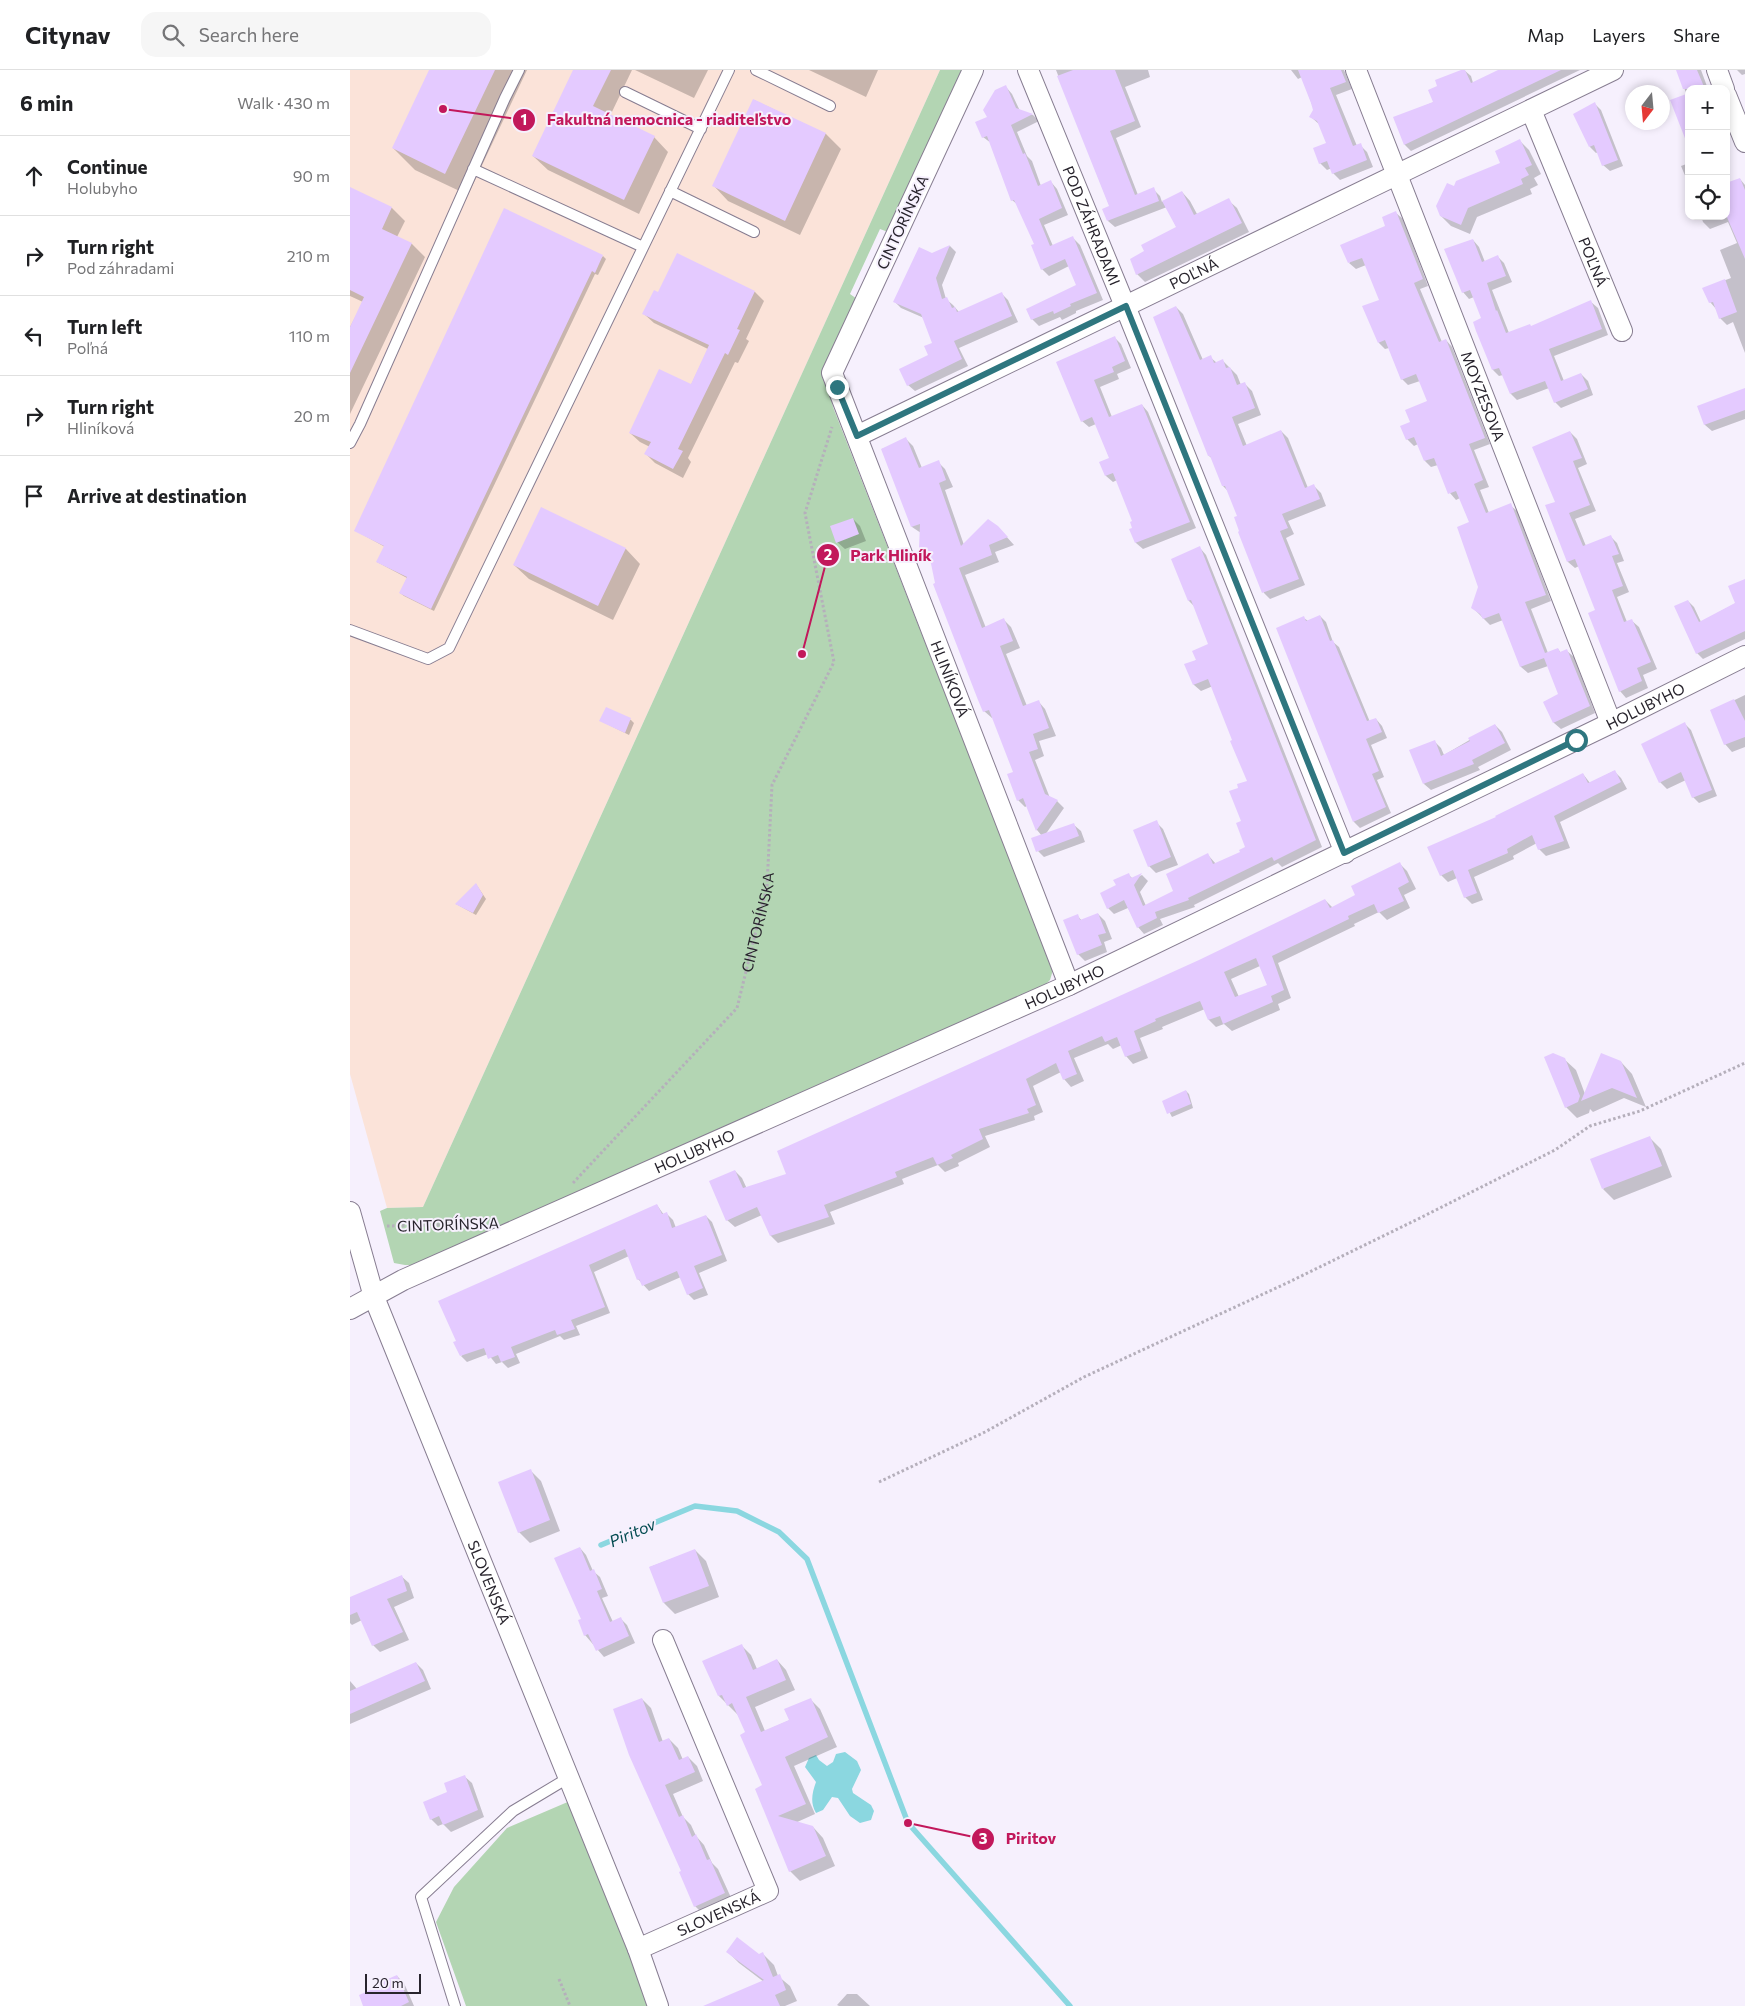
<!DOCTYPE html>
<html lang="en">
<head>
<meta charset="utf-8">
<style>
	:root { --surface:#fff; --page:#f6f6f6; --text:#202124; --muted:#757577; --line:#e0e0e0 }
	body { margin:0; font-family:Commissioner,sans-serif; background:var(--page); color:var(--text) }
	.controls { position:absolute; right:15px; top:15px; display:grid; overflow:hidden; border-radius:10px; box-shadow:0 2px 8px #0003 }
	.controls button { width:45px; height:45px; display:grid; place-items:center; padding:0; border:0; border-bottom:1px solid var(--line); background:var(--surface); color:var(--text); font:25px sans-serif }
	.compass { position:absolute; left:1275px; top:15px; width:45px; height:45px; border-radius:50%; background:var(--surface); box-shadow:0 2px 8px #0003; rotate:196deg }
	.scale { position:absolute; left:15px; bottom:12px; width:56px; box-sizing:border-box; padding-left:5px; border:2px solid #28242d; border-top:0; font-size:14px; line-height:18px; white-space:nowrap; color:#28242d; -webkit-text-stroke:4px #f6f0fd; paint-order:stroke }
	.stop { position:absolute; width:15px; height:15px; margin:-11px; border:4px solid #2e767f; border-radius:50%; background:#fff }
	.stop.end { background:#2e767f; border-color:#fff; box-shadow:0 1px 5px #0008 }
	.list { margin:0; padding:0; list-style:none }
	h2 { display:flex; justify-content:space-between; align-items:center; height:65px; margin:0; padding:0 20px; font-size:21px }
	h2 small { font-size:16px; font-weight:400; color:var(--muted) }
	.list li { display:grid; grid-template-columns:32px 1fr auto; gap:15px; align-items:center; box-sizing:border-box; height:80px; padding:0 20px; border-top:1px solid var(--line) }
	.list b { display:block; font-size:19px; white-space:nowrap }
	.list p { margin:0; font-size:16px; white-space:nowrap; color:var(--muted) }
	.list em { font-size:16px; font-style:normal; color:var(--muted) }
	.icon { flex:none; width:28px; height:28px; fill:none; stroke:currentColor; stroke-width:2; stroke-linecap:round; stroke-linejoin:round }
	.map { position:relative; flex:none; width:1395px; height:1936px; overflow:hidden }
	header { display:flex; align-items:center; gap:30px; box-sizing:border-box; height:70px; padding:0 25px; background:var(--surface); border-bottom:1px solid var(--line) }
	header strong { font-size:24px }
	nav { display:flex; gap:28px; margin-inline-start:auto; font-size:18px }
	.search { width:350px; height:45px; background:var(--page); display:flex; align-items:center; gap:12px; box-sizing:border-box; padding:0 18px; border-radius:15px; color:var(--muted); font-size:19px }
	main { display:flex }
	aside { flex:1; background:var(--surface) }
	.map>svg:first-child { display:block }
	.medical { fill:#fbe3d9 }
	.green { fill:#b3d5b3 }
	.water { fill:#8bd7e0 }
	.shadow { fill:#0003; fill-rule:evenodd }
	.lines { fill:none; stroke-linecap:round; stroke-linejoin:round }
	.stream { stroke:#8bd7e0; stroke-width:5.5 }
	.building { fill:#e4caff; fill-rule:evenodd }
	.service-casing { stroke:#877d91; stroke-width:12 }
	.minor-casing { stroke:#877d91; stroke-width:22 }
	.path { stroke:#b5afbb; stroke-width:3; stroke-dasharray:2.5 2.5; stroke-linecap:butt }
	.service { stroke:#fff; stroke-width:10 }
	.minor { stroke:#fff; stroke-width:20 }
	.route { stroke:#2e767f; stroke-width:6 }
	.labels { text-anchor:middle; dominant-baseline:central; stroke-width:4; stroke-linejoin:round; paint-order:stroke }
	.street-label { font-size:15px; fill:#28242d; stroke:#f6f0fd }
	.water-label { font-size:16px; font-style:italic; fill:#00494f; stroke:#f6f0fd }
	.leader { fill:none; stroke:#c2185b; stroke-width:2 }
	.callout-dot { fill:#c2185b; stroke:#f6f0fd; stroke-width:2 }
	.mark-label { font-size:15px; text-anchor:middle; font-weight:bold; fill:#fff }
	.callout-label { font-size:16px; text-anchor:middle; font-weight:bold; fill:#c2185b; stroke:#f6f0fd; stroke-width:4; stroke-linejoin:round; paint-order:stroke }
</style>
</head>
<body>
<header>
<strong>Citynav</strong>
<div class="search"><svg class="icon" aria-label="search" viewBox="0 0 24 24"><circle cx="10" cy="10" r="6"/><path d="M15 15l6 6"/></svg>Search here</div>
<nav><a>Map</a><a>Layers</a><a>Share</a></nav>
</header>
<main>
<aside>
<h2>6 min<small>Walk · 430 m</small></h2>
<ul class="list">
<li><svg class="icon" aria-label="ahead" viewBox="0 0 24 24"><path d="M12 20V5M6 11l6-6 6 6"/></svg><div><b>Continue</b><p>Holubyho</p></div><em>90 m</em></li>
<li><svg class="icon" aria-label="right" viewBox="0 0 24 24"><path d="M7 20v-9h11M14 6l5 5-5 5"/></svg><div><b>Turn right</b><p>Pod záhradami</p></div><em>210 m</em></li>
<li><svg class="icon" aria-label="left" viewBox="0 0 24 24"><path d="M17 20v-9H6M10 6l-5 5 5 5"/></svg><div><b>Turn left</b><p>Poľná</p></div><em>110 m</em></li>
<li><svg class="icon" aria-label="right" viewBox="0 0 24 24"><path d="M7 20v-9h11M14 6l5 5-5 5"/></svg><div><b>Turn right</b><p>Hliníková</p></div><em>20 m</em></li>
<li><svg class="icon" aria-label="arrive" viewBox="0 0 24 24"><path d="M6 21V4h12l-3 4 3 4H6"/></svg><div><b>Arrive at destination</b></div></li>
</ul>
</aside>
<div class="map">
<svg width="1395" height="1936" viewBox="0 0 1395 1936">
	<rect width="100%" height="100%" fill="#f6f0fd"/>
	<!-- medical -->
	<path class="medical" d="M0,0H590L73,1137L37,1138L0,1004Z"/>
	<!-- green -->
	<path class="green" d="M590,0H613L538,162L530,159L500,224L507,229L477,297L483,337L703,900L700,910L690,920L68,1195H55L44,1193L30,1141L37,1138L73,1137Z
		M220,1731L300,1936H116L86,1852L104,1817L157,1758Z"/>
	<!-- water -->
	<path class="water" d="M495,1682L507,1691L511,1700L502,1719L503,1723L521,1735L524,1741L521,1750L510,1753L500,1746L488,1728L482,1727L473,1740L466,1743C460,1733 462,1723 466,1712L455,1697L459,1688L466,1685L469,1690L477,1696L483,1692L486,1684Z"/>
	<!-- shadow -->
	<path class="shadow" d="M80,0H177L118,125L65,100L43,78Z
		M224,0H282L260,46L304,67L318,82L289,144L198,100L183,86Z
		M285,0H358L344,28Z
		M459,0H528L516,27Z
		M706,0H798L800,7L775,17L791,57L766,68L788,125L803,119L810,126L812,132L832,122L840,131L847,144L878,130L887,138L899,162L795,212L787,204L796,182L827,158L817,137L765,157L758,151L760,137Z
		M941,0H994L1002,19L986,25L1007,76L1010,75L1017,82L1023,97L990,110L983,103L982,98L977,100L970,93L977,74L970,55L961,47L964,40L952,7L948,9Z
		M1114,0L1121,6L1123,13L1151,0H1230L1061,81L1055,75L1044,48L1084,32L1089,16Z
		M1327,0H1351L1358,19H1339V70L1337,25Z
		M1387,0H1395V4L1392,5Z
		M656,17L662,24L670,41L683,45L689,51L667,62L677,86L682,91L691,116L701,112L707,119L718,145L694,155L703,176L723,168L730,175L753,230L726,241V243L712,250L710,247L689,256L682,249L727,216L719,196L699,206L692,199L686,175L668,135L662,130L641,73L633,67L638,48Z
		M404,30L476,64L491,79L450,165L378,131L364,116Z
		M1245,34L1251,40L1273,96L1260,101L1253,95L1248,82L1246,83L1240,77Z
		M1169,70L1179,80L1191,104L1184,108L1188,115L1180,119L1182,124L1127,147L1120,164L1101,156L1091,146L1104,118L1152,94Z
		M1339,93V115L1331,96Z
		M1390,109L1395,115V283L1383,252L1377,255L1370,248L1367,240L1360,232L1354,218L1381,208L1370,180L1387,173L1378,152L1360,159L1353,152L1351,146H1376V110L1378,114Z
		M0,118L42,138L55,151L47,167L62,174L75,187L0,344V257L13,232L0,226Z
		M1046,143L1053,149L1078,216L1070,219L1092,272L1096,270L1102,277L1140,374L1124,380L1139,417L1130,420L1139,443L1160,435L1167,441L1201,531L1181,539L1198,583L1208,579L1211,583L1217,581L1224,587L1245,643L1211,659L1204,653L1194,632L1210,625L1198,596L1178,603L1171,597L1153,550L1140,555L1123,538L1129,517L1120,453L1110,428L1106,430L1100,423L1088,395L1081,397L1075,391L1068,374L1064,376L1057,369L1062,353L1079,332L1070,311L1058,315L1051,308L1039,278L1035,279L1029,273L1031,230L1016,195L1006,199L999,193L1037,157Z
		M1123,170L1129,177L1135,192L1148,187L1154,193L1162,212L1142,220L1159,263L1181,257L1241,232L1248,238L1258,265L1204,286L1214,311L1231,304L1238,311L1243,325L1211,338L1205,332L1199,318L1167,330L1161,324L1153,305L1149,306L1143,300L1125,252L1133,249L1124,227L1119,229L1113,222Z
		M600,176L606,182L592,215L596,229L603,235L609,242L652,224L658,230L668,252L609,278L618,296L565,321L558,315L580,285L583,273L574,248L551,238L545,232L582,185Z
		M327,185L405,222L414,231L396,269L399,271L388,293L385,292L338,388L341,392L333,408L305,393L295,383L300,377L290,372L280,363L341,315L358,279L304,253L294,244L309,223Z
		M253,186L256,189L248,205L245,204L84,541L54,526L50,523L57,508L27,492L35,477L6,461Z
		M826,237L833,244L853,290L860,287L867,293L873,291L887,305L891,315L895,314L902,321L911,345L888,354L897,376L931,361L938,368L958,418L964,416L971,423L976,436L938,451L944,464L936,468L955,515L920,529L914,523L889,462V446L878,421L873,416L863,389L859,386Z
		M764,267L771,274L781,298L767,304L769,309L750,317L762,347L792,335L798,342L846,458L793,479L786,473L781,460L784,458V452L767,410L763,412L756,406L751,392L760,389L746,354L739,357L732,351L707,293Z
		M1395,319V349L1362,361L1355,355L1348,337Z
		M1220,362L1227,369L1237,394L1228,398L1246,441L1225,449L1236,476L1261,467L1267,473L1274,491L1267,493L1279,522L1267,527L1277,552L1282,551L1289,557L1307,599L1293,605L1298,618L1276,628L1270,621L1247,541L1229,496L1225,498L1218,492L1206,432Z
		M556,369L563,376L572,398L588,392L595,399L603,417L595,420L614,475L655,465L664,475L645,482L649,492L615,505L636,558L654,550L661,557L670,578L656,584L677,636L688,631L695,639L706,666L689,671L694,686L685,690L700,728L707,731L714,738L695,765L724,755L731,761L735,772L694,787L688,781L692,766L687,760L677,736L675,737L668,730L665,702L644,648H642L634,641L586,514L581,489L571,463L562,457L532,379Z
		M192,439L276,479L290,494L263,550L179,509L164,495Z
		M503,449L510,456L516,471L495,479L487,472Z
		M850,478L856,485L972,777L932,797L928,793L844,835L845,837L810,849L813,855L794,864L788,857L778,838L764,844L758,838L768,816L778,804L783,809L792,805L798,811L790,822L796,836L825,821L858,785L866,794L892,783L897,778L892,752L890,718L898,711L863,616L851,621L844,615L836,595L847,590L860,575L845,537L839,531L823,489Z
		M1395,510V569L1353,589L1347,583L1338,531L1344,537L1351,552L1386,533Z
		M970,546L976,552L983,572L989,577L1020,652L1026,649L1032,656L1037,668L1021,675L1034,707L1027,710L1041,743L1010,758L1004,752L954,548L958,551Z
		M1395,625V677L1382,682L1375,674L1362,641Z
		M256,639L281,650L284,653L279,665L251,651Z
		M1335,654L1341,660L1367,726L1349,733L1343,727L1336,710L1317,719L1310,712Z
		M1145,655L1152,662L1161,680L1128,697L1130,700L1081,720L1074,714L1084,671L1091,678L1094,685Z
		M1264,701L1271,708L1277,719L1210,752L1220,778L1196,786L1189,779L1187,773L1163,786L1164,789L1124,807L1133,830L1122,834L1115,827L1107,808L1098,812L1091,805L1148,748L1233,704L1240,713Z
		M806,752L813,759L828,795L806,803L799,796Z
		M1050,794L1057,801L1066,819L1054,825L1060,838L1037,850L1029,842L1004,854L1005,856L928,893L941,928L928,934L930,940L882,961L874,954L866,957L859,950L855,939L812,957L813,959L790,968L798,988L783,994L776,986L772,975L763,979L758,974L724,988L734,1011L721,1017L714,1009L711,1002L683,1016L693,1042L684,1046L685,1050L635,1066L640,1077L608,1093L609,1096L595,1102L588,1095L552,1109L554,1114L480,1142L485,1154L428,1173L421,1166L412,1145L385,1157L377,1150L385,1101L392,1108L397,1119L438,1105L850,892L975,830L983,838L1007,826ZM910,896L918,916L889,927L881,909Z
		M126,814L136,829L126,845L106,834Z
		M748,844L755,851L762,869L754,872L757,882L735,891L728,884L727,845L732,851Z
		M1214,989L1226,1000L1235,1024L1271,992L1282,1004L1296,1037L1274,1028L1243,1042L1240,1039L1239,1043L1227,1048L1216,1037Z
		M836,1021L839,1024L843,1038L822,1047L814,1032Z
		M1300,1068L1311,1079L1322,1107L1264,1130L1253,1119Z
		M307,1135L314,1145L317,1144L323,1150L326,1158L356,1146L362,1152L377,1191L349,1203L358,1225L344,1230L338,1224L331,1207L299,1221L288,1209L279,1186L244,1202L260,1243L226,1256L230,1265L214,1270L210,1266L166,1284L170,1293L158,1298L152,1292L146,1294L138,1284L117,1292L111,1286Z
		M180,1400L191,1411L210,1461L180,1473L169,1462Z
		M230,1478L236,1485L243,1501L250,1507L258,1526L252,1528L263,1552L271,1549L277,1555L285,1573L254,1587L235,1565L232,1549Z
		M345,1480L356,1491L369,1527L325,1544L314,1533L300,1497Z
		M51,1506L59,1513L64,1528L44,1537L59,1570L30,1582L23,1575L12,1550L2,1555L0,1553V1528Z
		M391,1575L401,1585L407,1599L427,1590L436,1600L445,1620L405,1637L415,1661L440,1650L460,1629L470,1639L487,1677L444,1696L465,1744L445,1753L463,1757L473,1768L485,1796L450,1811L440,1801L397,1662L388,1645L369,1626Z
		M66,1593L73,1600L81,1619L0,1654V1611L7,1619Z
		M292,1629L301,1638L313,1672L319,1669L328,1678L333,1690L338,1687L347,1696L353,1711L323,1724L333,1747L341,1755L346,1766L354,1775L362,1793L368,1799L383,1832L354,1845L345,1836L332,1802Z
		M114,1706L122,1713L134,1747L101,1762L93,1754L88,1756L81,1749L99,1723Z
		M378,1882L409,1885L413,1884L424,1895L428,1906L440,1916L447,1931L435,1936H379L414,1912L389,1893Z
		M47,1906L54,1913L64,1936H15Z
		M497,1924H507L520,1936H489L487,1935Z"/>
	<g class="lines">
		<!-- stream -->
		<path class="stream" d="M251,1475L345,1436L387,1441L429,1462L457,1489L558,1753L720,1936"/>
	</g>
	<!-- building -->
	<path class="building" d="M79,0H145L95,104L42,78Z
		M223,0H261L243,36L305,66L274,130L182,86Z
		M723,0H765L785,51L760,61L785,125L804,117L809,131L757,151L752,139L759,136L707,6Z
		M948,0H991L996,12L980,18L1003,76L1011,73L1017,90L982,104L977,91L969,94L963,78L976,73L967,51L959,47L963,40L961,33Z
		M1111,0H1115L1121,13L1148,0H1211L1054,75L1043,47L1083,32L1078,20L1087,16L1085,10Z
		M1326,0H1347L1355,19H1333Z
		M656,15L666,38L683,44L661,55L673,84L675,83L688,116L701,110L712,138L689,149L700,176L723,166L747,223L720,234L721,236L704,244L703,241L681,250L676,239L726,215L715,189L691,200L681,175L684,174L664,130L661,131L637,66L632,68L625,52L637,47L633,40L645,20Z
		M1339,23V75L1338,76L1320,30Z
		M403,29L476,63L435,151L362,116Z
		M1245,32L1268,90L1252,96L1244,75L1239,77L1223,44Z
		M1170,69L1182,95L1175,98L1179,105L1171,109L1173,114L1118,138L1111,155L1090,146L1086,136L1097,113L1104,116L1106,111L1150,93L1145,81Z
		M1390,108L1395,120V189L1376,145V113Z
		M0,117L42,137L32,159L62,173L0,303V257L14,227L0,220Z
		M832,121L844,145L879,128L892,153L786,205L780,189L794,181L791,175L826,157L812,131Z
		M154,138L253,185L245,203L242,201L81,539L49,523L57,507L26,492L34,476L4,461Z
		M1046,141L1073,209L1064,213L1089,272L1096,269L1135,368L1119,374L1133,410L1124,414L1136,443L1161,433L1196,525L1175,532L1195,583L1208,578L1210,582L1217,579L1240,636L1203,653L1193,632L1208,624L1194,588L1170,597L1149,543L1133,549L1130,544L1121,538L1128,517L1107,457L1119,452L1106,421L1098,424L1084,388L1074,391L1064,367L1056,370L1050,356L1060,352L1055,340L1077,331L1066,304L1051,310L1035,270L1028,273L1012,236L1029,230L1012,188L998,193L990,175L1035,156L1032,147Z
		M1123,169L1132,192L1148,185L1156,206L1137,213L1146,241L1147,240L1156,263L1180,254L1181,256L1241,230L1252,259L1199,279L1211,311L1231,303L1238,319L1204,333L1195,311L1160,324L1149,298L1142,300L1126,261L1123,252L1131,248L1120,220L1112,223L1094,179Z
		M600,175L586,208L592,229L597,227L602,238L605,237L607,242L652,222L662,246L604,271L612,289L557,316L549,299L578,285L574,276L582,273L571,244L543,232L569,177L582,183Z
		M327,183L405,221L387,259L390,260L378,285L375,283L328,379L333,381L323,399L294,384L301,372L279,363L309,299L341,314L359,275L292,244L304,220L308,222Z
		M1375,209L1387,242L1369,249L1363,232L1359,233L1352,218Z
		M826,236L850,290L861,285L864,293L873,289L876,298L880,297L887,315L895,312L905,338L882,347L893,376L931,360L955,418L964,414L970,429L932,444L938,458L930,461L949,509L912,523L888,462L889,461L884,447L887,446L875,416H872L860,386H858L803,247Z
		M765,266L775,291L762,297L764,302L744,310L759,347L792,334L840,452L785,473L779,459L782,458L780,452L782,451L763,403L755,406L749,392L759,388L742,347L731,352L706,292Z
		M1395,318V340L1354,355L1347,336Z
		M1220,361L1232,388L1223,391L1240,435L1219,443L1233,476L1261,465L1269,484L1262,486L1273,516L1262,520L1274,552L1282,549L1301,592L1287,598L1292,611L1269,622L1238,543L1245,540L1225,489L1217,492L1195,435L1205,432L1182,377Z
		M556,367L569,398L589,390L596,410L589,413L611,476L638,449L648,456L658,467L639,475L642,485L609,498L632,558L654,548L663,571L650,576L673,636L689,630L699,658L683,664L688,679L679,682L695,724L708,730L686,761L673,728L667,731L657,704L663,702L639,640L633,642L628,630L583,514L585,513L580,489L569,478L570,454L561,457L531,379Z
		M191,437L276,478L248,536L163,495Z
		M503,448L509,464L486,473L480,456Z
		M850,476L966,770L924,791L922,787L838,828L839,830L805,842L807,848L787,858L774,830L757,839L750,823L766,815L763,810L779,803L781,808L792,803L784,815L793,836L823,821L816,804L858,783L863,794L890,782L889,780L895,777L886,753L891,751L879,721L888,718L887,714L897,711L880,671L882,670L858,609L843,615L834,594L846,590L842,581L858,574L841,530L838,531L821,489Z
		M1395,509V561L1346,584L1324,536L1338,530L1349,552L1385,533L1378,516Z
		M970,545L980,571L983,570L1017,651L1026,648L1032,662L1016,669L1029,701L1022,704L1036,737L1003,752L926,558L954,546L956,551Z
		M1384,629L1395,651V667L1374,675L1360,640Z
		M256,637L281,648L275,663L249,651Z
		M1335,652L1362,720L1342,728L1331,702L1309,713L1291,674Z
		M1145,654L1155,673L1122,690L1124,694L1073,714L1059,680L1085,670L1091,686L1120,671L1118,668Z
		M1265,700L1271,712L1204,746L1214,771L1188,780L1182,765L1157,779L1158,783L1118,800L1127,823L1114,828L1103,800L1090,806L1077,777L1146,747L1145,746L1233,703L1238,713Z
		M807,750L821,787L798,797L783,760Z
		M724,753L729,766L686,782L681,768Z
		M1050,792L1059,812L1048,818L1054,831L1028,843L1024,834L998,846L999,849L922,886L934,920L921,926L923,932L873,954L870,946L858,950L850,931L805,949L806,951L784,961L791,981L775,987L767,967L755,972L752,966L718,981L727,1004L713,1010L706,993L676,1009L686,1035L677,1039L679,1043L629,1059L633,1069L601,1085L603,1088L587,1095L583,1087L545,1102L547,1107L474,1135L479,1147L420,1166L407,1137L376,1151L359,1111L385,1100L393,1118L436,1104L427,1081L849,890L975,829L980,838L1005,825L1001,816ZM906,888L917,915L885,927L874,902Z
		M126,813L133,825L123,843L105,834Z
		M748,843L756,863L748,865L752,875L727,885L713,850L728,844L730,850Z
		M1203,983L1215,988L1230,1026L1228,1032L1215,1038L1194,987Z
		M1251,983L1271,991L1287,1028L1262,1018L1231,1031Z
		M836,1020L841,1034L817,1044L812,1031Z
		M1300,1066L1312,1096L1252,1119L1240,1089Z
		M307,1134L312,1144L317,1142L322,1158L356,1145L372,1185L344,1196L353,1218L337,1225L327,1201L292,1216L289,1209L287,1210L275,1179L239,1195L255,1237L221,1250L225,1259L207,1265L205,1260L161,1277L165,1287L151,1292L148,1285L138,1289L134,1278L110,1286L103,1272L106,1271L88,1231Z
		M181,1399L200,1450L168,1463L148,1412Z
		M230,1477L240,1501L244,1499L252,1519L247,1521L260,1552L271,1547L279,1566L246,1581L238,1564L234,1566L228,1550L231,1549L204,1488Z
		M345,1479L359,1516L313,1533L299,1497Z
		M52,1505L57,1521L37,1529L53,1562L22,1576L7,1542L0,1545V1527Z
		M392,1574L403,1600L427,1589L436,1610L396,1627L411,1662L439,1650L434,1639L461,1628L478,1667L435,1687L456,1734L428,1746L463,1756L476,1786L439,1802L405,1719L412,1715L390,1665L395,1662L382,1633L377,1636L372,1625L368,1626L352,1591Z
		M66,1592L75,1611L0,1644V1621Z
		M292,1628L309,1672L319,1668L329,1690L338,1686L345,1702L315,1715L329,1747L333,1745L342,1767L346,1764L357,1790L360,1789L375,1823L344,1837L329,1802L331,1801L279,1685L263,1639Z
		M115,1705L128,1740L93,1755L89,1746L80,1750L73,1732L97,1722L94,1713Z
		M387,1867L409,1884L413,1882L423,1907L430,1904L436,1920L425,1925L430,1936H353L414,1910L376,1882Z
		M47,1905L59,1932L51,1936H13L9,1925L25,1918L24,1915Z"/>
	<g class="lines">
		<!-- service casing -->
		<g class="service-casing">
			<path id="service" d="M406,0L480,36
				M275,22L351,59
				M123,99L293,177
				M320,121L404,162
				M0,373L10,354L155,28L169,0
				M0,560L78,589L99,578L379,0
				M105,1936L71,1827L163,1741L218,1708"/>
		</g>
		<!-- minor casing -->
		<g class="minor-casing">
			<g id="minor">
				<path id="s2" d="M623,0L482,303L719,915"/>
				<path id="s3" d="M678,0L775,236L995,783"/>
				<path id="s4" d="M1006,0L1261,653"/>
				<path d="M1367,0L1374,19"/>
				<path d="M1376,25L1395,72"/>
				<path id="s5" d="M1181,40L1272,261"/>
				<path id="s6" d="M507,366L1263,0"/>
				<path id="s7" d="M0,1142L24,1227L288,1879L308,1936"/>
				<path id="s8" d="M0,1239L53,1210L719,915L1261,653L1395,586"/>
				<path id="s9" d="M288,1879L418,1821L313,1570"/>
			</g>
		</g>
		<!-- path -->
		<g class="path">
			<path id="s1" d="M223,1113L387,938L417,816L422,715L484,592L455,443L482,357"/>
			<path d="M37,1156L129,1154"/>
			<path d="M529,1412L635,1362L734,1307L937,1213L1068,1149L1205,1080L1240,1056L1290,1041L1395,993"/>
			<path d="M209,1909L220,1936"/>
		</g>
		<!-- service -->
		<use href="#service" class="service"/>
		<!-- minor -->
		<use href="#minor" class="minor"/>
	</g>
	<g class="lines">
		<!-- route -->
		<path class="route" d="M487,317L507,366L776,236L994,783L1226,670"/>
	</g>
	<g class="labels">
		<!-- street labels -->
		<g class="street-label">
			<text transform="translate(552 152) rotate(-65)">CINTORÍNSKA</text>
			<text stroke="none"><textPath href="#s3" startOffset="168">POD ZÁHRADAMI</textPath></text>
			<text stroke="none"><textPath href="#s5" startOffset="164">POĽNÁ</textPath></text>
			<text stroke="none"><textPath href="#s6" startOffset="374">POĽNÁ</textPath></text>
			<text stroke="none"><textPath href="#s4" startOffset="350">MOYZESOVA</textPath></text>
			<text stroke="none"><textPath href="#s2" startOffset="662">HLINÍKOVÁ</textPath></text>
			<text stroke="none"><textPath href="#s8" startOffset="1429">HOLUBYHO</textPath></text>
			<text stroke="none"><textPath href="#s1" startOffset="328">CINTORÍNSKA</textPath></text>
			<text stroke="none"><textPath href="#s8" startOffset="784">HOLUBYHO</textPath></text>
			<text stroke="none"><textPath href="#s8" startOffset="379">HOLUBYHO</textPath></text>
			<text transform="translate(98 1154) rotate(-2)">CINTORÍNSKA</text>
			<text stroke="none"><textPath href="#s7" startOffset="396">SLOVENSKÁ</textPath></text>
			<text stroke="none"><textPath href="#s9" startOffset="88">SLOVENSKÁ</textPath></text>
		</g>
		<!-- water labels -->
		<g class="water-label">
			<text transform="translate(282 1462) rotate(-23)">Piritov</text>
		</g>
	</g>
	<!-- callouts -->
	<path class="leader" d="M93 39L174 50M452 584L478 485M558 1753L633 1769"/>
	<g class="callout-dot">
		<circle cx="93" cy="39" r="5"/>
		<circle cx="452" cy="584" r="5"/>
		<circle cx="558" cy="1753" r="5"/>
		<circle cx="174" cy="50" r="12"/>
		<circle cx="478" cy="485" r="12"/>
		<circle cx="633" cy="1769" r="12"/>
	</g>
	<g class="mark-label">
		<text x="174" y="55">1</text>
		<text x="478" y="490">2</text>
		<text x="633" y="1774">3</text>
	</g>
	<g class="callout-label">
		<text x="319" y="55">Fakultná nemocnica - riaditeľstvo</text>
		<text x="541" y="491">Park Hliník</text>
		<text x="681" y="1774">Piritov</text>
	</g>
</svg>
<div class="controls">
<button>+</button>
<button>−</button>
<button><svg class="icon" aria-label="locate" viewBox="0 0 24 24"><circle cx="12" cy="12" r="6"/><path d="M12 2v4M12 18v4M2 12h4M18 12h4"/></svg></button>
</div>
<svg class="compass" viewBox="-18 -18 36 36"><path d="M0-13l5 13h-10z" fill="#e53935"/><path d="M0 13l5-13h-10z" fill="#757577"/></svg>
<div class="scale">20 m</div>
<div class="stop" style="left:1226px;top:670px"></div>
<div class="stop end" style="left:487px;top:317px"></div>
</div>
</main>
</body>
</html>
